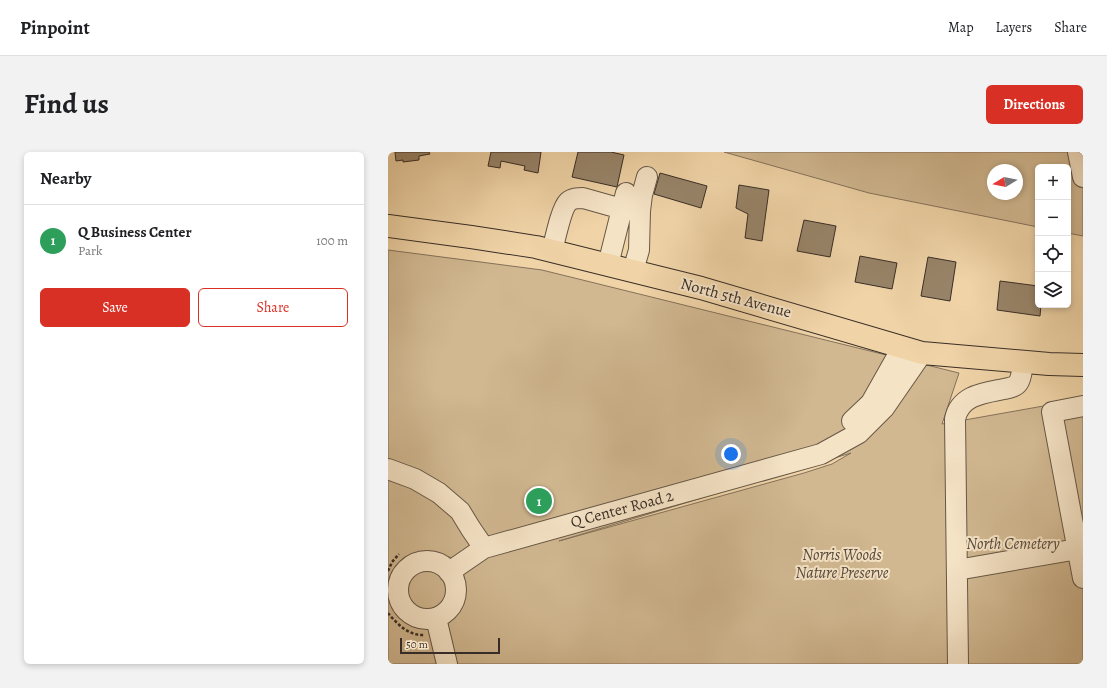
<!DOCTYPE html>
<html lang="en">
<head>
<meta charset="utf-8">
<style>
	:root { --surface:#fff; --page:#f2f2f2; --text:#202124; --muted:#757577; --line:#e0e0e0; --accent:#d93025 }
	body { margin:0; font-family:Alegreya,serif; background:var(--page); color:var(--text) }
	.controls { position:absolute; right:12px; top:12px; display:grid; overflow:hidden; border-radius:6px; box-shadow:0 2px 6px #0003 }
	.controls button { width:36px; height:36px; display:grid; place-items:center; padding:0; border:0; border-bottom:1px solid var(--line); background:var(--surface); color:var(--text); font:20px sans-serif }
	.compass { position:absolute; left:599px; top:12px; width:36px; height:36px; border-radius:50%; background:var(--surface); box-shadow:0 2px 6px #0003; rotate:260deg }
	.scale { position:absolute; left:12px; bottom:10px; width:100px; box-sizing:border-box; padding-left:4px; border:2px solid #382d26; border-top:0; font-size:11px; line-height:14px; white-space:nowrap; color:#382d26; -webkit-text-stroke:3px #f5e3c6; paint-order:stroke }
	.you { position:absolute; left:343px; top:302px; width:14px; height:14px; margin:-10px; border:3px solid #fff; border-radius:50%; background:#1a73e8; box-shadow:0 0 0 6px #1a73e833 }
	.badge { display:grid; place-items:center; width:26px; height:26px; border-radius:50%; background:var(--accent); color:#fff; font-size:13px; font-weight:700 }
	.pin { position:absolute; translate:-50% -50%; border:2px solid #fff; box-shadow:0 1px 4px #0006 }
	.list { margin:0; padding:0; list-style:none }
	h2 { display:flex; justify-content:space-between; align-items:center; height:52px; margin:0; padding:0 16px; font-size:17px }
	h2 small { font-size:13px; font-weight:400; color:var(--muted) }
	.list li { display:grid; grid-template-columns:26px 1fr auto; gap:12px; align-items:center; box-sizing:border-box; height:72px; padding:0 16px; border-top:1px solid var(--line) }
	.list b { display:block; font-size:15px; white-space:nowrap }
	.list p { margin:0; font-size:13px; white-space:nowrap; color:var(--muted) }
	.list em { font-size:13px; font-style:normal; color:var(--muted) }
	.actions { display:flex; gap:8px; padding:12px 16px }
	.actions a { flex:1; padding:9px 0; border:1px solid var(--accent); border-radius:6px; text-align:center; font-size:14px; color:var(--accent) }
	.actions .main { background:var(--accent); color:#fff }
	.icon { flex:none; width:22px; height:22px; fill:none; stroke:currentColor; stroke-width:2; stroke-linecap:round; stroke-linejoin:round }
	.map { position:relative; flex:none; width:695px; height:512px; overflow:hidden; border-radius:6px }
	header { display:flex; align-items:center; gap:24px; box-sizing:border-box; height:56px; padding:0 20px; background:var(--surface); border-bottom:1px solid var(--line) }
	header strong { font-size:19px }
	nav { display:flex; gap:22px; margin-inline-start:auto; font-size:14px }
	.intro { display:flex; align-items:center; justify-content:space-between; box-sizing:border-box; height:96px; padding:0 24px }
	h1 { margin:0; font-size:28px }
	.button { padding:10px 18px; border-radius:6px; background:var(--accent); color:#fff; font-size:14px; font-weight:700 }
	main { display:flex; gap:24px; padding:0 24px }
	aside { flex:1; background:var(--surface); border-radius:6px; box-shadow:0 2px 6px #0003 }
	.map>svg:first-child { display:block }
	.green { fill:#d1b891; stroke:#84725c; fill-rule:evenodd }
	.building { fill:#988469; stroke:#382d26 }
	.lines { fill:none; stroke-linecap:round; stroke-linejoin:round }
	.minor-casing { stroke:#665746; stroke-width:22 }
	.major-casing { stroke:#382d26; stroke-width:24 }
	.path { stroke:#382d26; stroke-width:2.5; stroke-dasharray:3 2; stroke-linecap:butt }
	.minor { stroke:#f5e3c6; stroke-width:20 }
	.major { stroke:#f0d4a7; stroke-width:22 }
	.labels { text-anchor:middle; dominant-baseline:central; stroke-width:4; stroke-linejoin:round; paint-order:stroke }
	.street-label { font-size:16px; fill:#382d26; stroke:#f5e3c6 }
	.park-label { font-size:16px; font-style:italic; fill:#57493b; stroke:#f5e3c6 }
</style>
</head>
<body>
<header>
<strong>Pinpoint</strong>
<nav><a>Map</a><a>Layers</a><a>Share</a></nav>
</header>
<div class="intro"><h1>Find us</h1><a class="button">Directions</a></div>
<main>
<aside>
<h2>Nearby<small></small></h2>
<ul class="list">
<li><span class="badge" style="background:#2e9e5b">1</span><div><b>Q Business Center</b><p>Park</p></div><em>100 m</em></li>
</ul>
<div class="actions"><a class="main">Save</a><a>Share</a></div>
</aside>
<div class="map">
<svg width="695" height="512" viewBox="0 0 695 512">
	<rect width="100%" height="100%" fill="#f0d4a7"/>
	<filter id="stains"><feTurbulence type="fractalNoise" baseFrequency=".005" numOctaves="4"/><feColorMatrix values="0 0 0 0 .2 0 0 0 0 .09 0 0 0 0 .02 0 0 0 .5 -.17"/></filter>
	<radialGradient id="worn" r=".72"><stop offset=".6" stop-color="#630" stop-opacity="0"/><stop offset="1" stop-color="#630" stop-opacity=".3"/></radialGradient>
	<!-- green -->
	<path class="green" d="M336,0H695V84L680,81V15H650V75L481,41ZM605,18H629V42H605Z
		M0,98L154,118L571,221L554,272L695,247V512H0ZM463,301L444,312L416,321L171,389Z"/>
	<!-- building -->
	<path class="building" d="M7,0H41L42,2L31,4V8L15,10V8L8,9Z
		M103,0H153L150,21L136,18L137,14L113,9L112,16L100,14Z
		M190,0H223L236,3L229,35L184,25Z
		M272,21L319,34L313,56L266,42Z
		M351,33L381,38L374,89L357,86L360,62L348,56Z
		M416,68L448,74L442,105L409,99Z
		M472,104L509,111L504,137L467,130Z
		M540,105L568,110L562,149L533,144Z
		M612,129L650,134V153H653L652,164L609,158Z"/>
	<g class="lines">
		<!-- minor casing -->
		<g class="minor-casing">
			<path id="minor" d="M690,0L695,25
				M164,99C167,88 173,57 180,50C184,46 190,46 195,46L234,57
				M220,113L238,41
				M245,119L251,98L252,59L254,43L259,25
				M695,254L664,260L695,426
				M464,269L483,251L514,196
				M0,317L27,327L51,341L72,359L83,377L96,396
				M10 438a29 29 0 1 1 58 0a29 29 0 1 1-58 0Z
				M569,418L695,396
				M61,420L96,396L433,302L471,281L496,256L534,201
				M48,466L59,512
				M570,512L567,267C572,243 596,241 616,237C621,236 627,235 630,231C634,226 634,216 635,210"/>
		</g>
		<!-- major casing -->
		<g class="major-casing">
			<path id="major" d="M0,74L83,85L148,95L313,136L534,201L661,212L695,213"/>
		</g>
		<!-- path -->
		<path class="path" d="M0,419L4,410L11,402
			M0,461C9,472 21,484 36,483"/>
		<!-- minor -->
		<use href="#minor" class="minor"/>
		<!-- major -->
		<use href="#major" class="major"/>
	</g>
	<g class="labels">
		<!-- street labels -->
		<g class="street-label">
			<text transform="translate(348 146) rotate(15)">North 5th Avenue</text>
			<text transform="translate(234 357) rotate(-15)">Q Center Road 2</text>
		</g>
		<!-- park labels -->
		<g class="park-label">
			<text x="625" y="392">North Cemetery</text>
			<text x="454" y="403">Norris Woods<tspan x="454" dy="18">Nature Preserve</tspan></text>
		</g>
	</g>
	<rect width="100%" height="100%" filter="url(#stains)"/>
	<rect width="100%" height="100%" fill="url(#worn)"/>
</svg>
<div class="controls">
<button>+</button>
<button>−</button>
<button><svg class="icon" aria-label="locate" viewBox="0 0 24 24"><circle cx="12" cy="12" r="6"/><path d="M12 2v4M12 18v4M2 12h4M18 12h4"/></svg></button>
<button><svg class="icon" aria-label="layers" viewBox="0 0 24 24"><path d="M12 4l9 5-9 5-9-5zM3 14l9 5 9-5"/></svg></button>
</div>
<svg class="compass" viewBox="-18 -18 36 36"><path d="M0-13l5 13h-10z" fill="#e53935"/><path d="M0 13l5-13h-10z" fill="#757577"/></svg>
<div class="scale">50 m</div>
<div class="you"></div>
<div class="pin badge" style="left:151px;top:349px;background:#2e9e5b">1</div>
</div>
</main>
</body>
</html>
